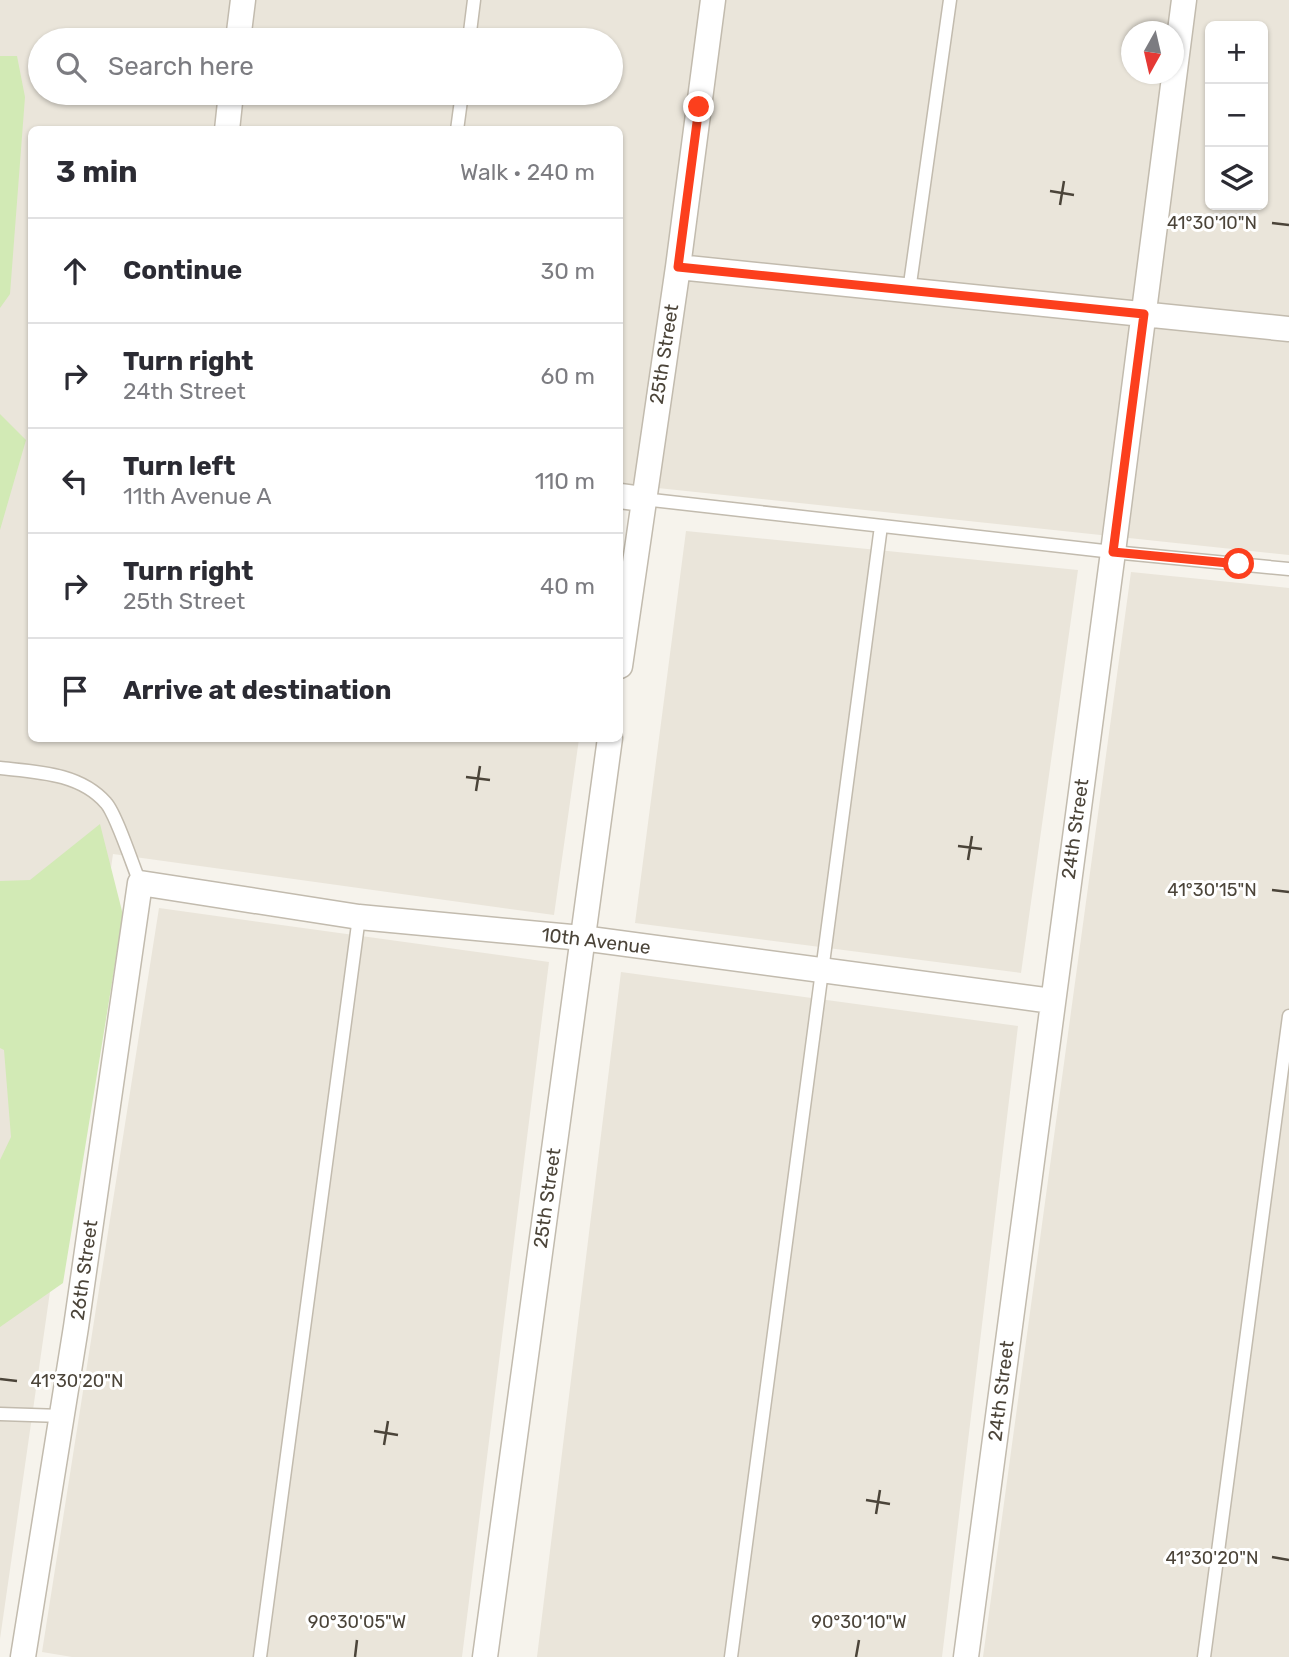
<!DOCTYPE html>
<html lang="en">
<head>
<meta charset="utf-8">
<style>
	:root { --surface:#fff; --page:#f2f2f3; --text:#2b2b33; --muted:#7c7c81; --line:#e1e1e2 }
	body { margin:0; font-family:Rubik,sans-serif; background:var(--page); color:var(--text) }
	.controls { position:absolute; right:21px; top:21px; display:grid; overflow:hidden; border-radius:10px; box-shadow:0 2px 5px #0004 }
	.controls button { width:63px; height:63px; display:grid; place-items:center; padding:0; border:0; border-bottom:2px solid var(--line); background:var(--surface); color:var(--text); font:35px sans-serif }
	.compass { position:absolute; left:1121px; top:21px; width:63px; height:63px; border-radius:50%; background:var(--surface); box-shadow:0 2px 5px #0004; rotate:188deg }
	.stop { position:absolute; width:21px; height:21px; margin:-16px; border:5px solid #fc3f1d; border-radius:50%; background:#fff }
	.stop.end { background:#fc3f1d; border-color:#fff; box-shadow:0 2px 7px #0008 }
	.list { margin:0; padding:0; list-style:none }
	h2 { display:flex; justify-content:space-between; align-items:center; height:91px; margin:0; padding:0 28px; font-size:30px }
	h2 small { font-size:23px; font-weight:400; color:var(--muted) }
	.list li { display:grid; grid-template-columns:46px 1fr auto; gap:21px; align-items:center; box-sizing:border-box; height:105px; padding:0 28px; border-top:2px solid var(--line) }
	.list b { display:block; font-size:26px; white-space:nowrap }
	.list p { margin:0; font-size:23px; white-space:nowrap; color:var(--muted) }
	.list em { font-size:23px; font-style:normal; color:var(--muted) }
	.icon { flex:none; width:38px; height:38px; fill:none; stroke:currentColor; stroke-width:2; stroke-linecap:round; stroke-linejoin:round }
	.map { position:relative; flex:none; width:1289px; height:1657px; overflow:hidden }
	.search { position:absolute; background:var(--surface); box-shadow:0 2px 5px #0004; left:28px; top:28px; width:595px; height:77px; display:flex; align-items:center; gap:18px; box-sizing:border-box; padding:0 24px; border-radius:38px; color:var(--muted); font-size:26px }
	.panel { position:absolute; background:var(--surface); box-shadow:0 2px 5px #0004; left:28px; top:126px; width:595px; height:616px; border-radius:10px }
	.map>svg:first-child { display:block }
	.residential { fill:#eae5da; fill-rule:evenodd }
	.green { fill:#d2eab5 }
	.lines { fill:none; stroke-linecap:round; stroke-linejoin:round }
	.service-casing { stroke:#c2bbae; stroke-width:15 }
	.minor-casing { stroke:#c2bbae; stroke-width:27 }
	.service { stroke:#fff; stroke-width:12 }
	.minor { stroke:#fff; stroke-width:24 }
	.route { stroke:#fc3f1d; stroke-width:9 }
	.ticks { fill:none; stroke:#4b4439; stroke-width:2.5 }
	.labels { text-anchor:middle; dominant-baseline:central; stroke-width:6; stroke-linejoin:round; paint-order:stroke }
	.street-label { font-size:19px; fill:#4b4439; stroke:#fff }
	.ticks-label { font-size:18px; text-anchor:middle; fill:#4b4439; stroke:#fff; stroke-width:6; stroke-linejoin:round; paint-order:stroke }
</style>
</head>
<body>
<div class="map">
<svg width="1289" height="1657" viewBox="0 0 1289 1657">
	<rect width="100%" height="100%" fill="#f6f3ec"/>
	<!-- residential -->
	<path class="residential" d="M0,0H1289V555L620,484V130H32V738L579,739L554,915L113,854L0,1639ZM1210,26H1263V205H1210ZM1132,32H1174V74H1132ZM40,40H611V93H40Z
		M686,531L1078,570L1021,973L635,923Z
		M1131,572L1289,588V1657H983Z
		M159,908L549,962L462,1657H72L42,1652Z
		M621,972L1018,1026L942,1657H537Z"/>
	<!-- green -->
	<path class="green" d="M0,56H17L25,97L10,294L0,308Z
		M0,414L26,440L0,530Z
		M100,824L123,915L63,1283L0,1327V1160L11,1137L4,1050L0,1048V881L30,880Z"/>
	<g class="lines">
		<!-- service casing -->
		<g class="service-casing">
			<path id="service" d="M469,40L474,0
				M457,130L462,93
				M909,291L950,0
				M643,499L1113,552L1289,569
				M0,768C37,772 80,773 106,803C116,814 133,866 140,883
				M0,1414L62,1416
				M260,1657L359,917
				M731,1657L881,526
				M1204,1657L1289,1016"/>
		</g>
		<!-- minor casing -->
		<g class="minor-casing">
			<path id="minor" d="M238,40L243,0
				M227,130L231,93
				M678,267L1289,329
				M620,496L642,499
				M620,666L678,267L713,0
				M23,1657L76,1327L140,883L359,917L582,938L1052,1001
				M485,1657L610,738
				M966,1657L1113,552L1184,0"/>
		</g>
		<!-- service -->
		<use href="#service" class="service"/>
		<!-- minor -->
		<use href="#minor" class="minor"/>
	</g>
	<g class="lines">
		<!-- route -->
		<path class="route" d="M699,107L678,267L1144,314L1113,552L1239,564"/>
	</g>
	<!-- ticks -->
	<path class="ticks" d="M1050,191L1074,195M1060,205L1064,181M1272,223L1289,225M466,777L490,780M476,791L480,766M958,846L982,849M968,860L972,836M1272,890L1289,892M0,1379L17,1381M374,1431L398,1435M384,1445L388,1421M866,1500L890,1504M876,1514L880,1490M1272,1557L1289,1560M355,1657L357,1640M856,1657L859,1640"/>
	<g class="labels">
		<!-- street labels -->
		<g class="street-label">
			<text transform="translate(664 354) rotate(-81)">25th Street</text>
			<text transform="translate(1075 829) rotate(-82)">24th Street</text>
			<text transform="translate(596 941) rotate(7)">10th Avenue</text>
			<text transform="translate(547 1198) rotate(-82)">25th Street</text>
			<text transform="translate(84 1270) rotate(-82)">26th Street</text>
			<text transform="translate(1001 1391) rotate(-83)">24th Street</text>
		</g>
	</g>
	<g class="ticks-label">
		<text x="1212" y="229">41°30'10"N</text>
		<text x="1212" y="896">41°30'15"N</text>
		<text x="77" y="1387">41°30'20"N</text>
		<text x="1212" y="1564">41°30'20"N</text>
		<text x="357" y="1628">90°30'05"W</text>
		<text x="859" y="1628">90°30'10"W</text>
	</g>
</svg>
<div class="controls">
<button>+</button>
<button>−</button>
<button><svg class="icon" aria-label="layers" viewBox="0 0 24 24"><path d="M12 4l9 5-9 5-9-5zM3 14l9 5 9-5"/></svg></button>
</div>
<svg class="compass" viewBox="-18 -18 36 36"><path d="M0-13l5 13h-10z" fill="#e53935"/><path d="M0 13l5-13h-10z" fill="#7c7c81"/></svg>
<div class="stop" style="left:1239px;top:564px"></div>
<div class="stop end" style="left:699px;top:107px"></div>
<div class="search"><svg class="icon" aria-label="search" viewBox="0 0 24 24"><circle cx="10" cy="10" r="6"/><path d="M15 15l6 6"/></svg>Search here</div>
<section class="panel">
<h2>3 min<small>Walk · 240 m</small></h2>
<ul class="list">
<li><svg class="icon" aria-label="ahead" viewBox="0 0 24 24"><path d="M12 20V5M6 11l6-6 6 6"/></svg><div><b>Continue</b></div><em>30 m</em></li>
<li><svg class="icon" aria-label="right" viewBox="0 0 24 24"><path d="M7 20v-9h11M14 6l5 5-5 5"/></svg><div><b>Turn right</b><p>24th Street</p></div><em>60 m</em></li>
<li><svg class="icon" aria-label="left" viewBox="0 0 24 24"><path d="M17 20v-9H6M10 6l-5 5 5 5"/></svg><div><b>Turn left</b><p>11th Avenue A</p></div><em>110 m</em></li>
<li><svg class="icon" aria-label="right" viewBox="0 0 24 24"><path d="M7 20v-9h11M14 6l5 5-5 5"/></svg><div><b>Turn right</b><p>25th Street</p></div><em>40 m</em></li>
<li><svg class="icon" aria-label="arrive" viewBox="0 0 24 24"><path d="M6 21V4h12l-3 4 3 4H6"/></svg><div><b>Arrive at destination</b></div></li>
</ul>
</section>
</div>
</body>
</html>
